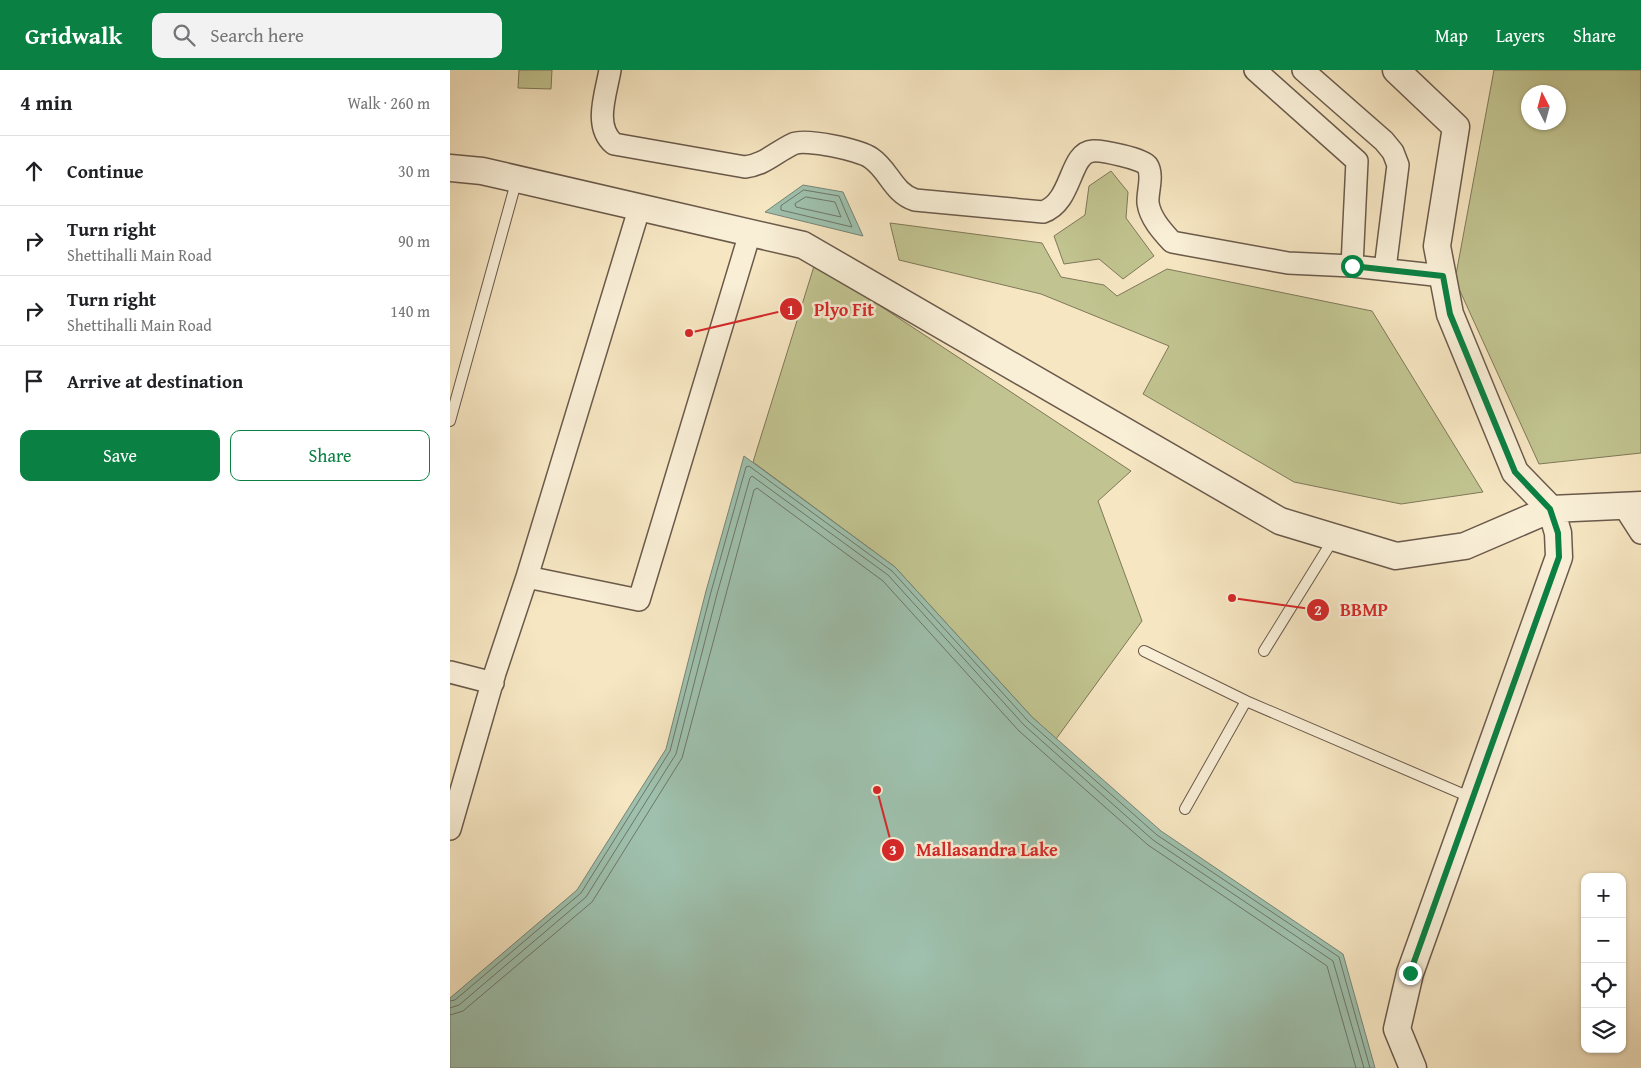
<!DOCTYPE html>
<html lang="en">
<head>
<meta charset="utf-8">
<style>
	:root { --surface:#fff; --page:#f2f2f2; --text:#202124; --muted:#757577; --line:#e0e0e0; --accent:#0b8043 }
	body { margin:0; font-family:"Gentium Book Plus",serif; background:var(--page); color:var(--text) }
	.controls { position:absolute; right:15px; bottom:15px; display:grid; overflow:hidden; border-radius:10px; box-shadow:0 1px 4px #0004 }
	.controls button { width:45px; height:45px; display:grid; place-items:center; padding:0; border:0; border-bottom:1px solid var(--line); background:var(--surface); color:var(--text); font:25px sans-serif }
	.compass { position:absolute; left:1071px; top:15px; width:45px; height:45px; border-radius:50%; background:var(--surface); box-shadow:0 1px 4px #0004; rotate:354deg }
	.stop { position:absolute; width:15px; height:15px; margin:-11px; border:4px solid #0b8043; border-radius:50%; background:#fff }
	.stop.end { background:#0b8043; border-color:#fff; box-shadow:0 1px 5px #0008 }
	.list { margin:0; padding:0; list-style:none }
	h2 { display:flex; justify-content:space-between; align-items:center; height:65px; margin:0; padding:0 20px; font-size:21px }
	h2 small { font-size:16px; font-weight:400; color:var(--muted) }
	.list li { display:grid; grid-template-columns:32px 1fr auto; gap:15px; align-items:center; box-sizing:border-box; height:70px; padding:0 20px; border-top:1px solid var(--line) }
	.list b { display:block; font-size:19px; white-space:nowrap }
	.list p { margin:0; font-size:16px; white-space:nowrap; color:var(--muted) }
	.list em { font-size:16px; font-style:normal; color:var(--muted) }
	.actions { display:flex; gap:10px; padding:15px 20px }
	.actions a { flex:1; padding:11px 0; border:1px solid var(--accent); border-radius:10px; text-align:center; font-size:18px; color:var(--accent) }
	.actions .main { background:var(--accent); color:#fff }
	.icon { flex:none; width:28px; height:28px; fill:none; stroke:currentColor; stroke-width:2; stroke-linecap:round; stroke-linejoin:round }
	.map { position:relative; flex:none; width:1191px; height:998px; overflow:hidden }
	header { display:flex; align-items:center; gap:30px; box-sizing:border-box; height:70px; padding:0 25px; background:var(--accent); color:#fff }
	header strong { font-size:24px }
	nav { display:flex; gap:28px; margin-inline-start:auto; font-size:18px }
	.search { width:350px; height:45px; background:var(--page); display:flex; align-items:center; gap:12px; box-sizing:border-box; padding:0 18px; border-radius:10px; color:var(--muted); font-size:19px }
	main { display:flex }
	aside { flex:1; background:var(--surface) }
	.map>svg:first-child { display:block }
	.green { fill:#c1c490; stroke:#7f785a; fill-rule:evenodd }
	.water { fill:#9ec0ad; stroke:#778476 }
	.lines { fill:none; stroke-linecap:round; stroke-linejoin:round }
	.shore { stroke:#6e7668; stroke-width:1 }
	.service-casing { stroke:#6b5a4b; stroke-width:12 }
	.minor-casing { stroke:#6b5a4b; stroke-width:24 }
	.tertiary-casing { stroke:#6b5a4b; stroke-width:29 }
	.service { stroke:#f9efd7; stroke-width:10 }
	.minor { stroke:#f9efd7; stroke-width:21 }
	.tertiary { stroke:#f9efd7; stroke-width:26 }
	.route { stroke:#0b8043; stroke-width:6 }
	.leader { fill:none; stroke:#d62828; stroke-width:2 }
	.callout-dot { fill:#d62828; stroke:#f9efd7; stroke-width:2 }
	.mark-label { font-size:15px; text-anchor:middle; font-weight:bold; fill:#fff }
	.callout-label { font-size:18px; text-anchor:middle; font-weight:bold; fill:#d62828; stroke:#f9efd7; stroke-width:5; stroke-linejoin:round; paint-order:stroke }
</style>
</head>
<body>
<header>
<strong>Gridwalk</strong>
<div class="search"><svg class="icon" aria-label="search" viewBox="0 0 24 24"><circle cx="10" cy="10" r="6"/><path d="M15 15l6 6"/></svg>Search here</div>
<nav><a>Map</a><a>Layers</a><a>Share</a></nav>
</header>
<main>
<aside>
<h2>4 min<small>Walk · 260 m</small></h2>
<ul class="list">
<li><svg class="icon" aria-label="ahead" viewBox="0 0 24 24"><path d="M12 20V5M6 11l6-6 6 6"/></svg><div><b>Continue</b></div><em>30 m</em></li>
<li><svg class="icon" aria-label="right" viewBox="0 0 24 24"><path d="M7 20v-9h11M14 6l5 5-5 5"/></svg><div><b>Turn right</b><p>Shettihalli Main Road</p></div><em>90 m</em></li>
<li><svg class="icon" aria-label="right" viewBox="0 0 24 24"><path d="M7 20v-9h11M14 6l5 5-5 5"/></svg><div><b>Turn right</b><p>Shettihalli Main Road</p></div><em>140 m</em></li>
<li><svg class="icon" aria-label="arrive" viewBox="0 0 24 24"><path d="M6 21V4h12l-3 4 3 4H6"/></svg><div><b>Arrive at destination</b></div></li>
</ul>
<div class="actions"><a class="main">Save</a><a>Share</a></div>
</aside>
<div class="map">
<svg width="1191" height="998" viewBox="0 0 1191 998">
	<rect width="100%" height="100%" fill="#f6e6c2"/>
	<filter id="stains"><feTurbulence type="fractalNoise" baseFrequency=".004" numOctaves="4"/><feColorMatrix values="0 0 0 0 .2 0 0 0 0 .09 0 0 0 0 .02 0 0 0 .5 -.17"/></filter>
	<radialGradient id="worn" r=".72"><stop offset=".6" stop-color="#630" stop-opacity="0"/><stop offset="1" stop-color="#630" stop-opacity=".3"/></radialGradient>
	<!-- green -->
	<path class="green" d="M69,0H102L101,19L68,18Z
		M1044,0H1191V383L1089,394L1005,210ZM1078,22H1108V52H1078Z
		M661,101L678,122L676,148L704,186L673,209L649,189L614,194L604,166L635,145L639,116Z
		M440,153L592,173L611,207L654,215L667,226L717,199L922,241L1033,422L951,434L844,412L693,324L719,276L591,224L449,190Z
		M365,193L681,401L648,431L692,551L606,669L582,647L445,497L303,392Z"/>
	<!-- water -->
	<path class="water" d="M353,115L393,122L413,166L315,142Z
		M294,386L445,497L582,647L711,761L893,884L925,998H0V928L127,820L216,679L256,521Z"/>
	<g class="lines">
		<!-- shore -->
		<path class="shore" d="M354,120L389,126L402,157L331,140V136Z
			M356,127L385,132L391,147L346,137L345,134Z
			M0,931L5,930L131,823L220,681L261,522L296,397L299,396L442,501L578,651L707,765L889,887L920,998
			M0,938L9,935L136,827L226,684L267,524L300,408L302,406L438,505L574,655L703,770L883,891L914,998
			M0,945L13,941L142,832L232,688L304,420L307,418L433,511L569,661L698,775L877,896L906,998"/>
		<!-- service casing -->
		<g class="service-casing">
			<path id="service" d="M0,351L67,109
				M694,581L796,631
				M814,581L884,468
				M735,739L796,631L1022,728"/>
		</g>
		<!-- minor casing -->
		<g class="minor-casing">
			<path id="minor" d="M160,0C156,24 143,56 164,74L295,97C314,95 326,82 343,74C355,68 410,80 421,88C439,100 443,123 465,130L593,142C623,132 619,82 643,81C651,80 693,89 697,95C704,105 697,122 698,133C700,148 712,161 722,172L838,193L902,196L993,206
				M805,0L907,91L902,196
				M853,0L934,71L943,82L948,95L935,199
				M190,136L77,507L189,530L300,163
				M1173,435L1191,463
				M0,602L43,613
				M0,759L45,603L77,507"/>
		</g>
		<!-- tertiary casing -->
		<g class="tertiary-casing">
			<path id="tertiary" d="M946,0L1006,57L987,176L1000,244L1065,402L1101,439L1108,463L1109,487L960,903L947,959L963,998
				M0,98L32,101L353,175L830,451L946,486L1015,476L1101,439L1191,435"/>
		</g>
		<!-- service -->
		<use href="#service" class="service"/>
		<!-- minor -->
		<use href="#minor" class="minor"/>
		<!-- tertiary -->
		<use href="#tertiary" class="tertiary"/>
	</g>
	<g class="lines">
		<!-- route -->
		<path class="route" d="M902,196L993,206L1000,244L1065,402L1100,439L1108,463L1109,487L960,903"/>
	</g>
	<!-- callouts -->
	<path class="leader" d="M239 263L341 239M782 528L868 540M427 720L443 780"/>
	<g class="callout-dot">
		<circle cx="239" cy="263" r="5"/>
		<circle cx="782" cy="528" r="5"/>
		<circle cx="427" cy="720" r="5"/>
		<circle cx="341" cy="239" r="12"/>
		<circle cx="868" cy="540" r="12"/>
		<circle cx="443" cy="780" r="12"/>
	</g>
	<g class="mark-label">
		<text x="341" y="245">1</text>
		<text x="868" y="545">2</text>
		<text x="443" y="785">3</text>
	</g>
	<g class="callout-label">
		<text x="394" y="246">Plyo Fit</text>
		<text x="914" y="546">BBMP</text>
		<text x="537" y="786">Mallasandra Lake</text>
	</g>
	<rect width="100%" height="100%" filter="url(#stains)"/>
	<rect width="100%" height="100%" fill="url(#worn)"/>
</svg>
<div class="controls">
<button>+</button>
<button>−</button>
<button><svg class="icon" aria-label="locate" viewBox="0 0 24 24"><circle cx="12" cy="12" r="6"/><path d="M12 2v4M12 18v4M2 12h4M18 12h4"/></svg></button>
<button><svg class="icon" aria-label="layers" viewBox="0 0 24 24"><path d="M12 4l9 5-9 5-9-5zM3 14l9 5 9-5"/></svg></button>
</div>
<svg class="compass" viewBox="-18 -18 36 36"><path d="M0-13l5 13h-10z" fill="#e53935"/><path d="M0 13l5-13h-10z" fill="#757577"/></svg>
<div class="stop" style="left:902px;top:196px"></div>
<div class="stop end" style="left:960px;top:903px"></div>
</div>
</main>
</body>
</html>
